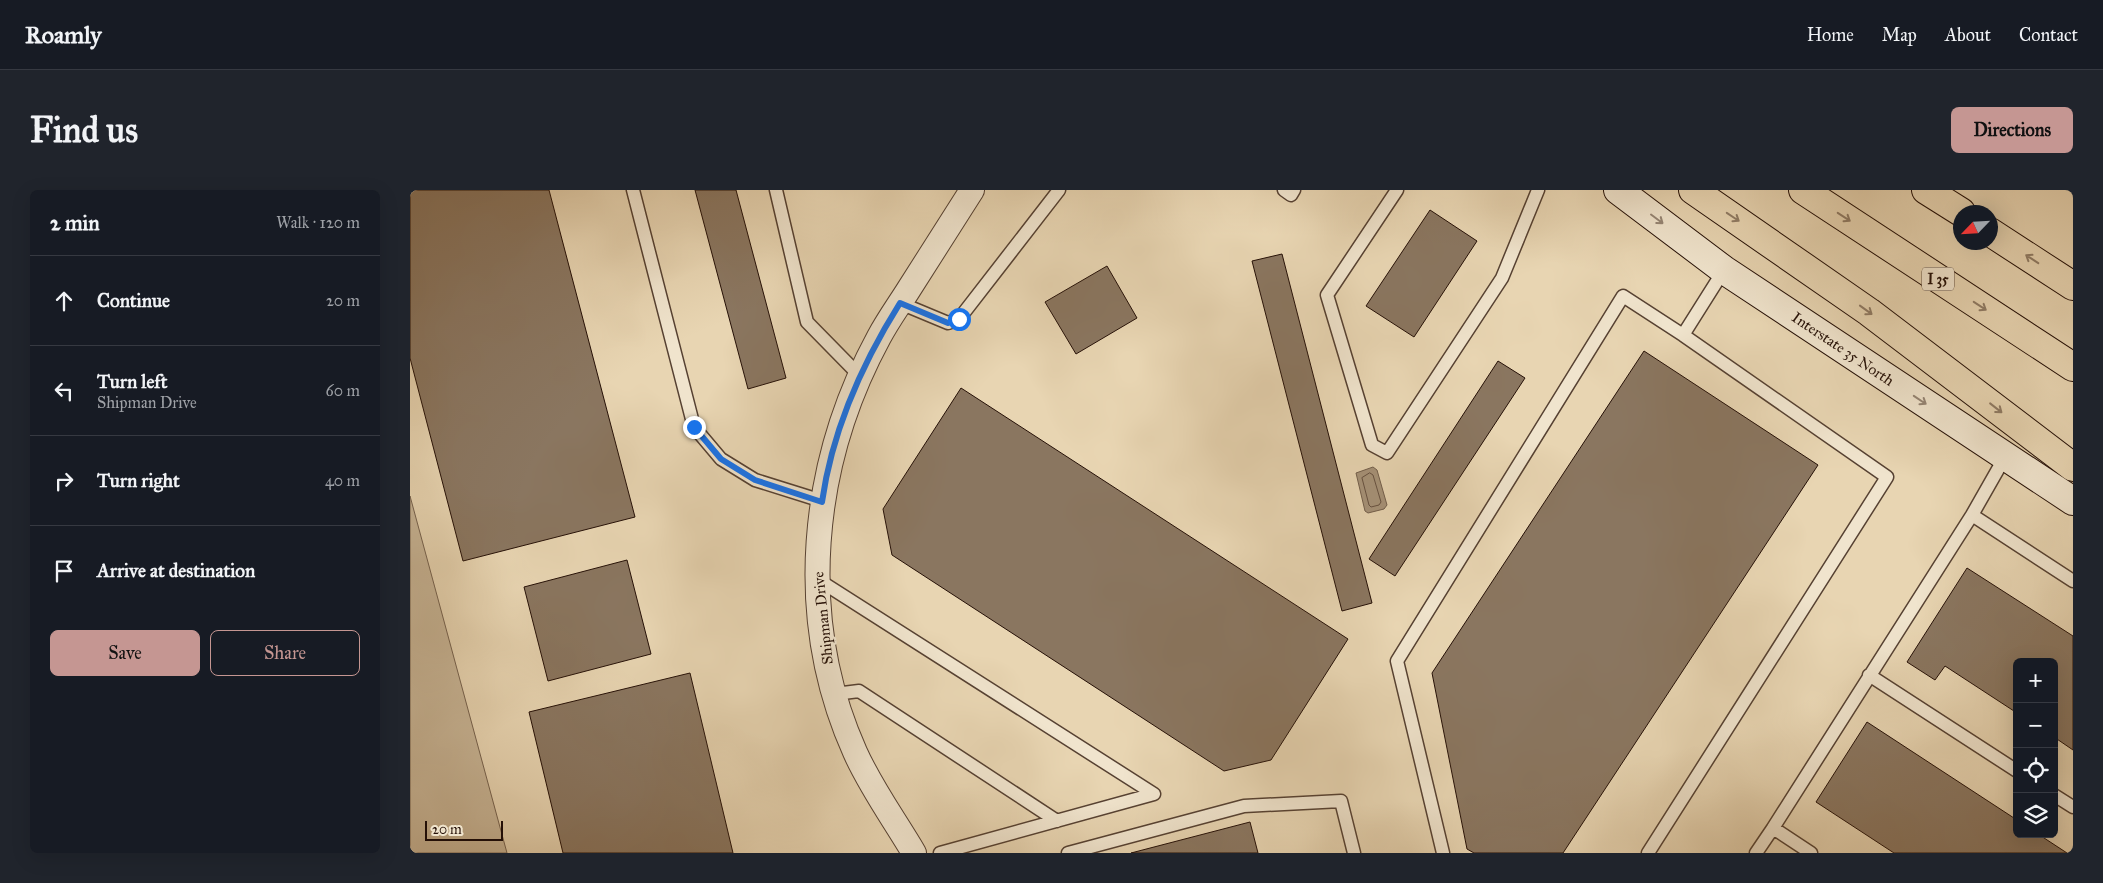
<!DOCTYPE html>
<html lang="en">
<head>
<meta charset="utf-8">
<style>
	:root { --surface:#171b24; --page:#20242c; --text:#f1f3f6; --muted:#9ea1a6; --line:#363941; --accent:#c59692 }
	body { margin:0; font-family:"IM FELL Great Primer",serif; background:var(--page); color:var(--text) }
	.controls { position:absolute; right:15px; bottom:15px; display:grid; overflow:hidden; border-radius:8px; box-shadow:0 5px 20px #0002 }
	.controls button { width:45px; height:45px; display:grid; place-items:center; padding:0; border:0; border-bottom:1px solid var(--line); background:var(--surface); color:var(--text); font:25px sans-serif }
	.compass { position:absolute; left:1543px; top:15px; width:45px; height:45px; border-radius:50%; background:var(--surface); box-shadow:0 5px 20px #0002; rotate:245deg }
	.scale { position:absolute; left:15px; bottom:12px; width:78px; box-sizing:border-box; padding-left:5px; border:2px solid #251007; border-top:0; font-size:14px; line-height:18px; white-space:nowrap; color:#251007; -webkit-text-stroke:4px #f0e4cd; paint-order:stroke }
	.stop { position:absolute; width:15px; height:15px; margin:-11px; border:4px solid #1a73e8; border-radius:50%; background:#fff }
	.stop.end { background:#1a73e8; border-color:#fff; box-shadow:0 1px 5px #0008 }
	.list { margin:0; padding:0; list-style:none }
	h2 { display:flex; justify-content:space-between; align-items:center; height:65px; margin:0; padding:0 20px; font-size:21px }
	h2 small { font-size:16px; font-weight:400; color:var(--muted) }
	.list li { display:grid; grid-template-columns:32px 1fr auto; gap:15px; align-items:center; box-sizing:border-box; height:90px; padding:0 20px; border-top:1px solid var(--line) }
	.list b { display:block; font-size:19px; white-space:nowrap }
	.list p { margin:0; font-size:16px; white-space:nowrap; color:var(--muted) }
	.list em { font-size:16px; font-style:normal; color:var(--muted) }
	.actions { display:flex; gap:10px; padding:15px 20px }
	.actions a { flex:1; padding:11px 0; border:1px solid var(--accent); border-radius:8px; text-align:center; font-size:18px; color:var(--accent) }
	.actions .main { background:var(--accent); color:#111 }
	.icon { flex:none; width:28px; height:28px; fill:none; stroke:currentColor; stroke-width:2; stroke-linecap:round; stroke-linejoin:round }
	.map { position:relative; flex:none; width:1663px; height:663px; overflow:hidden; border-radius:8px }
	header { display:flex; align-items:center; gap:30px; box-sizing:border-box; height:70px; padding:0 25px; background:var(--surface); border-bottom:1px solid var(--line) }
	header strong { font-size:24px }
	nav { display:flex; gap:28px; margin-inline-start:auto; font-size:18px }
	.intro { display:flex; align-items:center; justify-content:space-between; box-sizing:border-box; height:120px; padding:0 30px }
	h1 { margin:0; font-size:35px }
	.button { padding:12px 22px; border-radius:8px; background:var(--accent); color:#111; font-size:18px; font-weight:700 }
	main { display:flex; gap:30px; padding:0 30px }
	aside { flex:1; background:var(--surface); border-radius:8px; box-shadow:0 5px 20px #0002 }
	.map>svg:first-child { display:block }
	.green { fill:#c7b495; stroke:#76624e }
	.water { fill:#a69278; stroke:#725e4b }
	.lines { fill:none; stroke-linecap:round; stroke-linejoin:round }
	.shore { stroke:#665140; stroke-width:1 }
	.building { fill:#8a7660; stroke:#251007 }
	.lane-casing { stroke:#564132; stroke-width:15 }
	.street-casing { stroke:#564132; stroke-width:26 }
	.secondary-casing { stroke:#251007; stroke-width:30 }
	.highway-casing { stroke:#251007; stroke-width:30 }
	.lane { stroke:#f0e4cd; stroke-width:12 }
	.street { stroke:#f0e4cd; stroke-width:24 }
	.secondary { stroke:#f0e4cd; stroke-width:28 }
	.highway { stroke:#e8d5b2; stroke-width:28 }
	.oneway { stroke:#907c65 }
	.oneway2 { stroke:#958574 }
	.route { stroke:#1a73e8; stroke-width:6 }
	.labels { text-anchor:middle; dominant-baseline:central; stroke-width:4.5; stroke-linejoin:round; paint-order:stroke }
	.shield { fill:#f0e4cd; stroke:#625042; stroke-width:1 }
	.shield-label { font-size:14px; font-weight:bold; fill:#251007 }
	.street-label { font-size:15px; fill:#251007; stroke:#f0e4cd }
</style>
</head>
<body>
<header>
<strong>Roamly</strong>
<nav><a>Home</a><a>Map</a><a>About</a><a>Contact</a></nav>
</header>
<div class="intro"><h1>Find us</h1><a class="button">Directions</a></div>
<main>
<aside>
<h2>2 min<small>Walk · 120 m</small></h2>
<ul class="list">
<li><svg class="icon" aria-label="ahead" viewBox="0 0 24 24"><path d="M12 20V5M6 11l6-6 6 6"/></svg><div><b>Continue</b></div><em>20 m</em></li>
<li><svg class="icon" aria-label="left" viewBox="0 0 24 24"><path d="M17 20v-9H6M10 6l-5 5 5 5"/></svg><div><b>Turn left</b><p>Shipman Drive</p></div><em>60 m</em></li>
<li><svg class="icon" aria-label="right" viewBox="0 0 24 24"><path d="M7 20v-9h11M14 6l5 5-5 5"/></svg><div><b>Turn right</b></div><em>40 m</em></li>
<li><svg class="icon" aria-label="arrive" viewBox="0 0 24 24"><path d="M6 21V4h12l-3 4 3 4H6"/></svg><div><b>Arrive at destination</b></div></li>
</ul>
<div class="actions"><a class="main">Save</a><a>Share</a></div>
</aside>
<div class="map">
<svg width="1663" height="663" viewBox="0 0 1663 663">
	<rect width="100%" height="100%" fill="#e8d5b2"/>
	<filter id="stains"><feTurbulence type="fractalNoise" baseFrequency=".004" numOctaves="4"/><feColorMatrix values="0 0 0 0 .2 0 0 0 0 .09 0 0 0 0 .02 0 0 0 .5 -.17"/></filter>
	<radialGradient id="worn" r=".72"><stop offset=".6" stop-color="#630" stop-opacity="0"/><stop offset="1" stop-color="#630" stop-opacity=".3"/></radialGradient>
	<!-- green -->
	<path class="green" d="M0,306L97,663H0Z"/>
	<!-- water -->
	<path class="water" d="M963,277L967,280L977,315L974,319L958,323L955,321L946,283Z"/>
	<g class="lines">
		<!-- shore -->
		<path class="shore" d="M960,283L963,285L971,312L969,315L961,317L959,315L952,288Z"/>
	</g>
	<!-- building -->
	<path class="building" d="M0,0H139L225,327L53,371L0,168Z
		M285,0H326L376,188L338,199Z
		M1020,20L1067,51L1004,147L956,116Z
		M872,64L962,413L932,421L842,71Z
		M697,76L727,128L666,164L635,112Z
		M1234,161L1408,275L1153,663H1064L1057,659L1022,483Z
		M1088,171L1115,188L985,386L959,369Z
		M551,198L938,449L861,570L814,581L482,365L473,319Z
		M217,370L241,464L138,491L114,397Z
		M1557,378L1663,446V560L1644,547V472H1607V523L1535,476L1525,490L1497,472Z
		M280,483L323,663H153L119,522Z
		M1457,532L1607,630V644H1628L1657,663H1484L1406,612Z
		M840,632L848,663H721Z"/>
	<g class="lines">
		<!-- lane casing -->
		<g class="lane-casing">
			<path id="lane" d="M223,0L284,237L311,269L345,290L412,311
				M366,0L397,132L450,186
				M874,0L881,5L884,0
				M987,0L917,105L962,255L977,263L1092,88L1128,0
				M490,113L538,133L549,129L649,0
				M1273,145L1314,80
				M1562,325L1663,391
				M407,389L744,604L530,663
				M1459,485L1607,581
				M425,504L449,501L647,631
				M1644,605L1663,617
				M658,663L834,616L931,611L944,663
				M1033,663L987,471L1213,106L1273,145L1477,287L1238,663
				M1346,663L1363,638
				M1401,663L1363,638L1562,325L1595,267"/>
		</g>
		<!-- street casing -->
		<g class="street-casing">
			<path id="street" d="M504,663C484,629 461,598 445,562C385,428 400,274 469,147C478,130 489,115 499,99C520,66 541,33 562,0"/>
		</g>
		<!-- secondary casing -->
		<g class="secondary-casing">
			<path id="secondary" d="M1208,0L1314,80L1663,311"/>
		</g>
		<!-- highway casing -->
		<g class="highway-casing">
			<path id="highway" d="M1283,0L1459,122L1663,277
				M1393,0L1663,177
				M1516,0L1551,22
				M1580,42L1663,96"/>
		</g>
		<!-- lane -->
		<use href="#lane" class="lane"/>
		<!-- street -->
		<use href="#street" class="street"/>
		<!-- secondary -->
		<use href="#secondary" class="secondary"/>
		<!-- highway -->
		<use href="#highway" class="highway"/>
	</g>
	<!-- one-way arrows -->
	<defs><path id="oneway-shaft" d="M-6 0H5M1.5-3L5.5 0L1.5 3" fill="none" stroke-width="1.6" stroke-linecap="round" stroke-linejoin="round" transform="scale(1.25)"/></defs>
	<g class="oneway">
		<use href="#oneway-shaft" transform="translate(1323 27) rotate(34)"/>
		<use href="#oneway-shaft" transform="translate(1434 27) rotate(33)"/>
		<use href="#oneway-shaft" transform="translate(1622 69) rotate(-147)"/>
		<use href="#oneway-shaft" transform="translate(1570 116) rotate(33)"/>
		<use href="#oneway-shaft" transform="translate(1456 120) rotate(36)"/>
		<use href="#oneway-shaft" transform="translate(1586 218) rotate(38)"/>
	</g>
	<g class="oneway2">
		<use href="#oneway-shaft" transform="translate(1247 29) rotate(37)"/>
		<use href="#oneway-shaft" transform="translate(1510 210) rotate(34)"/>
	</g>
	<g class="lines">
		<!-- route -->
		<path class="route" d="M284,237L311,269L345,290L412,312C422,241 453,172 490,113L538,133L549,129"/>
	</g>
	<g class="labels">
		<!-- shield labels -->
		<rect class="shield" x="1512" y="77.5" width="32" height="23" rx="4"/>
		<g class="shield-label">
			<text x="1528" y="89">I 35</text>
		</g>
		<!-- street labels -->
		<g class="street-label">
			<text transform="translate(1433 159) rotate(34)">Interstate 35 North</text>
			<text transform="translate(413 428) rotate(-96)">Shipman Drive</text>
		</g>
	</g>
	<rect width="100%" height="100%" filter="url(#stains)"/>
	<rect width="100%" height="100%" fill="url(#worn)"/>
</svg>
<div class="controls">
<button>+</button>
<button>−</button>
<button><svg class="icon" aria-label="locate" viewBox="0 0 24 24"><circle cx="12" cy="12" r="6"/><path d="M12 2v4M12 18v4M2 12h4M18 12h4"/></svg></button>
<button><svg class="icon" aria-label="layers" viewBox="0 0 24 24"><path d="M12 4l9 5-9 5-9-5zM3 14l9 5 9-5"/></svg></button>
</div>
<svg class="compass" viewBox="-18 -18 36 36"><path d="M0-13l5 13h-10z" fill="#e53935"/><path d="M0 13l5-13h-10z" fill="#9ea1a6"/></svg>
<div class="scale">20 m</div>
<div class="stop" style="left:549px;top:129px"></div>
<div class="stop end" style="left:284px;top:237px"></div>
</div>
</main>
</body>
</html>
